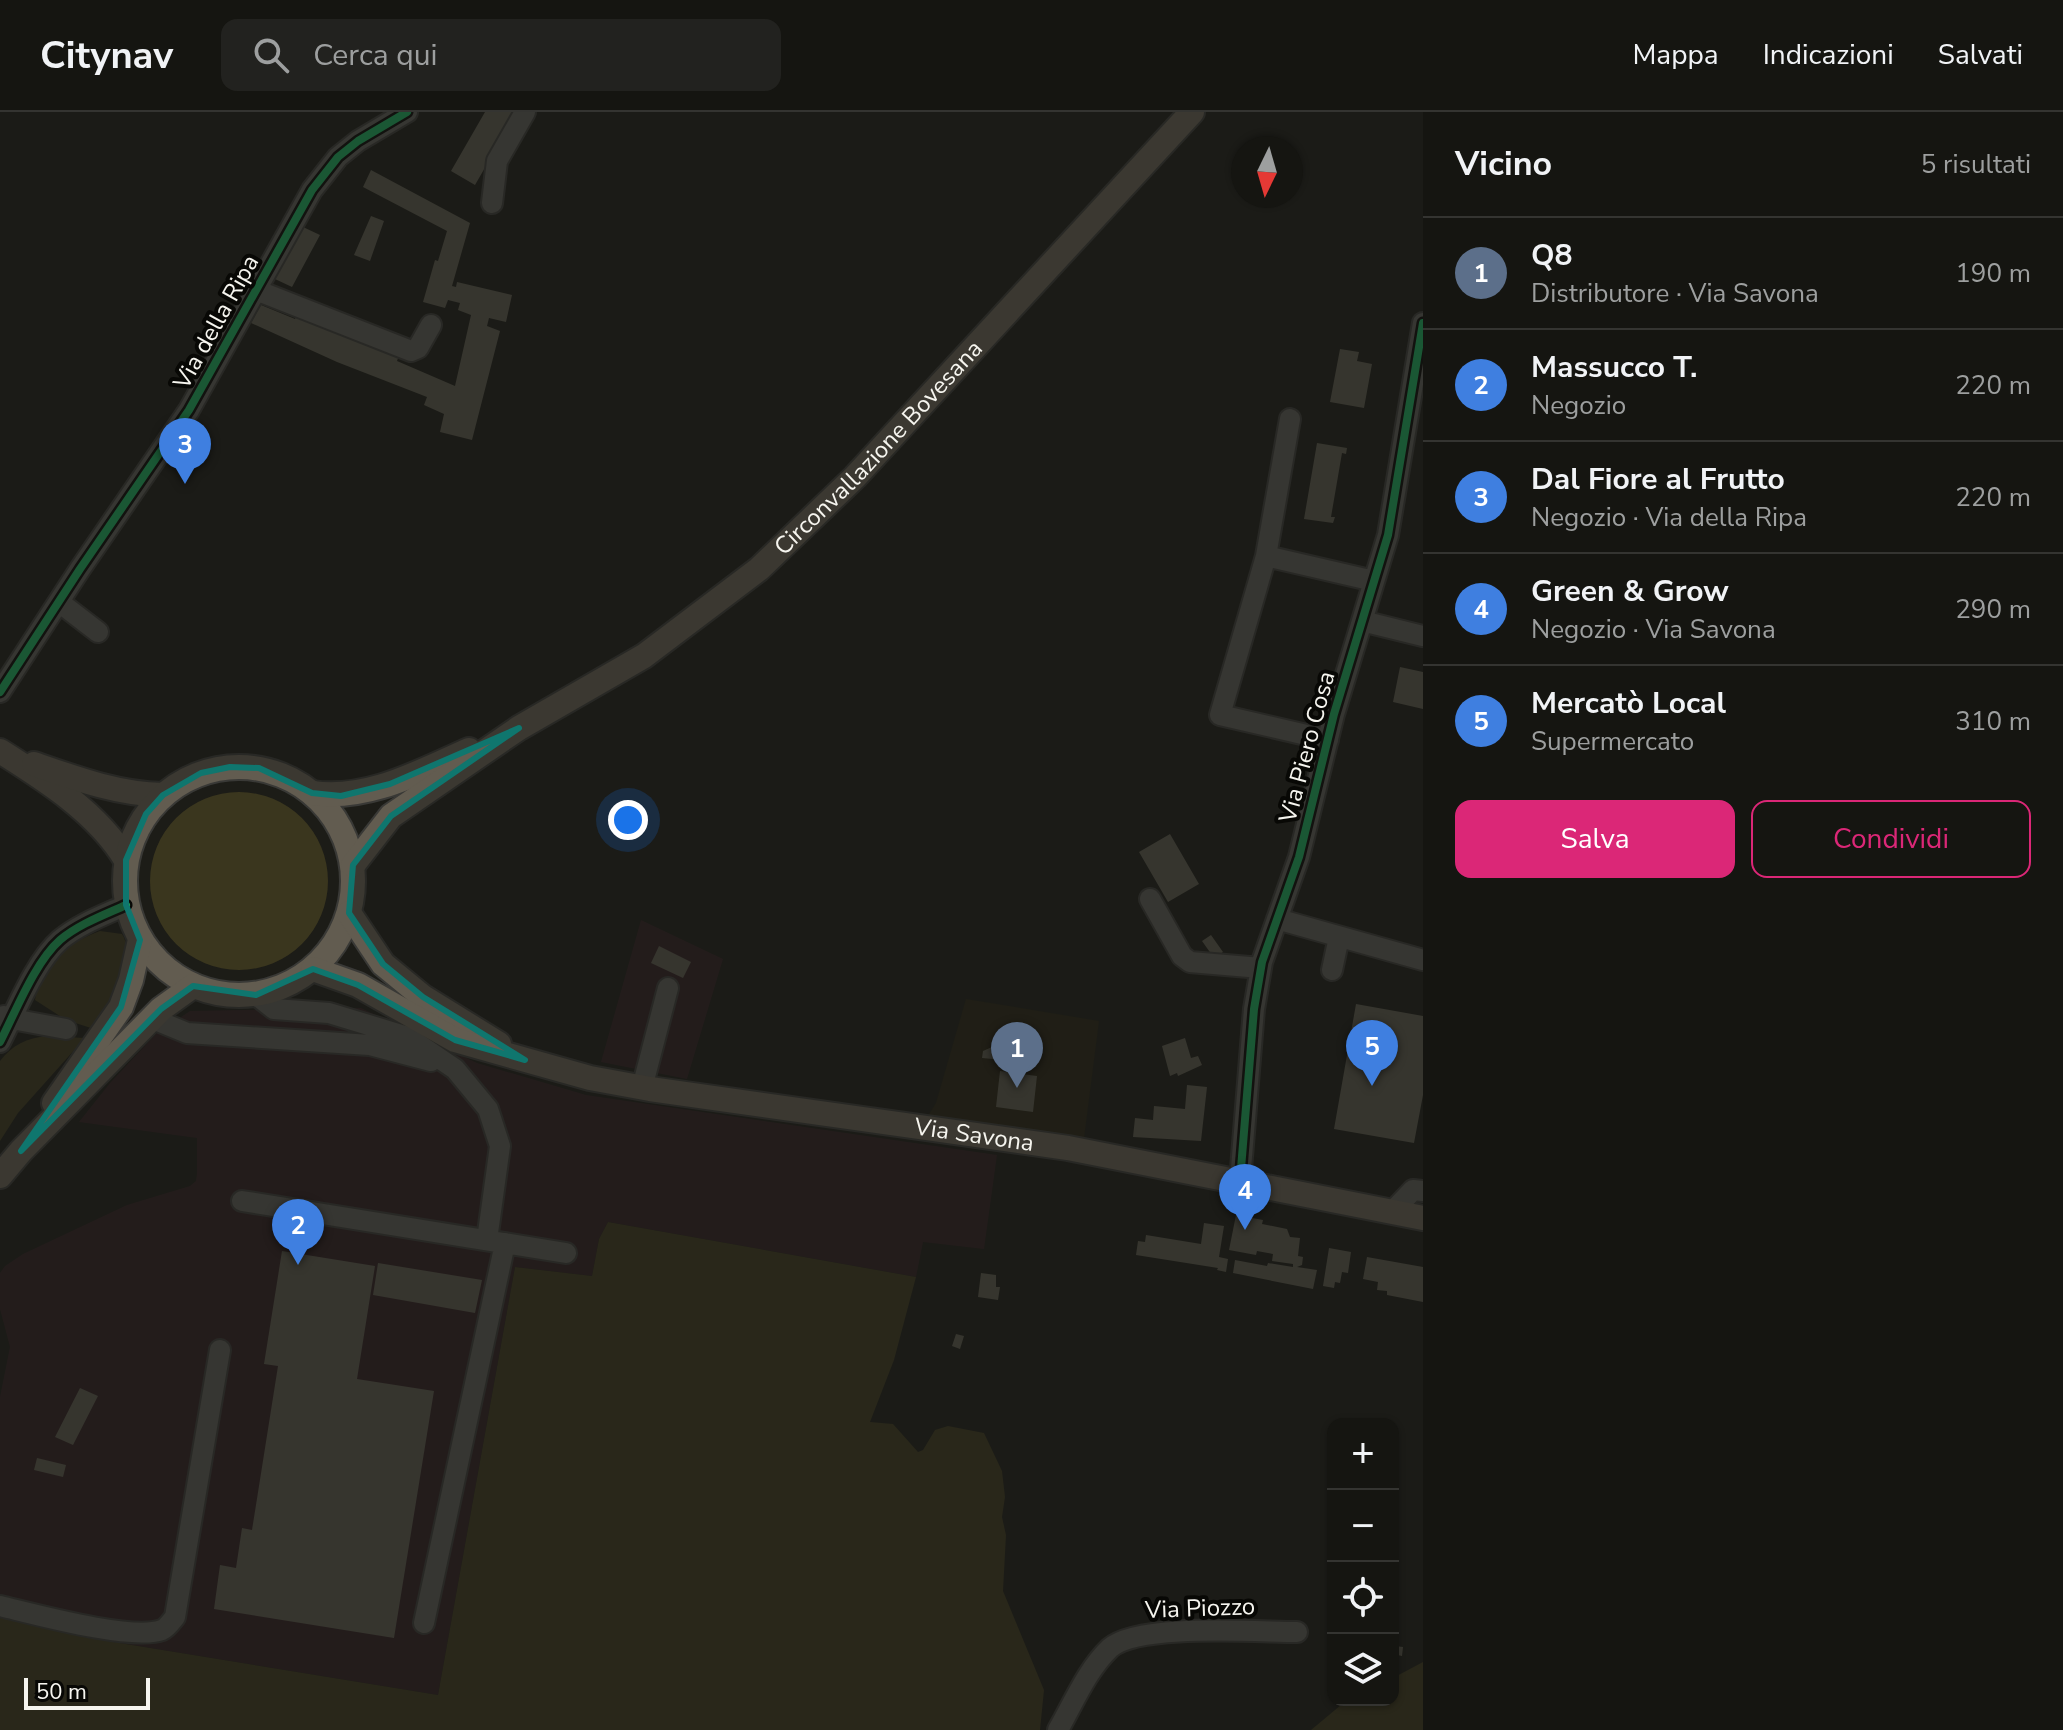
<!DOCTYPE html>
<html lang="it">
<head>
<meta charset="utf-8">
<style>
	:root { --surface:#151511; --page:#22221f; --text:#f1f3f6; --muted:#9d9f9f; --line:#343431; --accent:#db2777 }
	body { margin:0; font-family:"Nunito Sans",sans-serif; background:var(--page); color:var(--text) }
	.controls { position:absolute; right:24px; bottom:24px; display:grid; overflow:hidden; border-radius:16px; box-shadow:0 2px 6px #0004 }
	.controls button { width:72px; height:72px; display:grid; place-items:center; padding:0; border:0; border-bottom:2px solid var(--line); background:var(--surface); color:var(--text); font:40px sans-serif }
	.compass { position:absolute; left:1231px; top:24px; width:72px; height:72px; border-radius:50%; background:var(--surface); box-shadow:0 2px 6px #0004; rotate:185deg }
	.scale { position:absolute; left:24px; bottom:20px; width:126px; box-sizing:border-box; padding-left:8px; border:4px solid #f6f5ef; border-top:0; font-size:22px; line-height:28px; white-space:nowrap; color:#f6f5ef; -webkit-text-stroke:6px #080805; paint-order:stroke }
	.you { position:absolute; left:628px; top:708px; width:28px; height:28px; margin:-20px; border:6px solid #fff; border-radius:50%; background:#1a73e8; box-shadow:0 0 0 12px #1a73e833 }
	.badge { display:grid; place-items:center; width:52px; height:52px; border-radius:50%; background:var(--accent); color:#fff; font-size:26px; font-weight:700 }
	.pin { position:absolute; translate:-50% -66px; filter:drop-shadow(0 2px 4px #0008) }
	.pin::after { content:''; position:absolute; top:42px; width:28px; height:24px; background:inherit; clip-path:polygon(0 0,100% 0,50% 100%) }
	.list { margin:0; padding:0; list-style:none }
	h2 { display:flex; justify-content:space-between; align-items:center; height:104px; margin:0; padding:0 32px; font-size:34px }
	h2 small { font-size:26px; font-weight:400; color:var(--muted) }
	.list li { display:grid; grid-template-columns:52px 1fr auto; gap:24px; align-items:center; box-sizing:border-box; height:112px; padding:0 32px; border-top:2px solid var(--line) }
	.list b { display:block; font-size:30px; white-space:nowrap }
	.list p { margin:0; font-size:26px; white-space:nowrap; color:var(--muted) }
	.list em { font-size:26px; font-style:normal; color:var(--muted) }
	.actions { display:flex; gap:16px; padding:24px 32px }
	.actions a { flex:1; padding:18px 0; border:2px solid var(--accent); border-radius:16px; text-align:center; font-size:28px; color:var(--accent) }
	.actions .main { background:var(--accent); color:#fff }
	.icon { flex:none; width:44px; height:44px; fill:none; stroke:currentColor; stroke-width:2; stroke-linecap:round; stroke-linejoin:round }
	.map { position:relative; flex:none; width:1423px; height:1618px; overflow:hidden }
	header { display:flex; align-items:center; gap:48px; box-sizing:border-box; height:112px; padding:0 40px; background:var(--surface); border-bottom:2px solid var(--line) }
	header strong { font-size:38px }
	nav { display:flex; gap:44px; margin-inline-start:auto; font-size:28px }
	.search { width:560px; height:72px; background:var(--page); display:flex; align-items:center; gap:20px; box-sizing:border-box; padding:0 28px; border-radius:16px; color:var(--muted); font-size:30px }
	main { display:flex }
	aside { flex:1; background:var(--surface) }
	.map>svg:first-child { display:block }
	.built { fill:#262314 }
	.industrial { fill:#2e1e21 }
	.green { fill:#3a361e }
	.building { fill:#57554a }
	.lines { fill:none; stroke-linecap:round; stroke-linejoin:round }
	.minor-casing { stroke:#393936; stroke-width:24 }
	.major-casing { stroke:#393936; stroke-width:28 }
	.minor { stroke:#585752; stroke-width:20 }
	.major { stroke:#625c50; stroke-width:24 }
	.cycleway-casing { stroke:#080805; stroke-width:13 }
	.cycleway { stroke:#1a9f57; stroke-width:8 }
	.marked { fill:none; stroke:#0f766e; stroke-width:6; stroke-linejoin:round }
	.labels { text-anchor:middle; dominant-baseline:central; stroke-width:8; stroke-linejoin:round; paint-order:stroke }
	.street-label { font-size:24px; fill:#f6f5ef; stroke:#080805 }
</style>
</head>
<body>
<header>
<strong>Citynav</strong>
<div class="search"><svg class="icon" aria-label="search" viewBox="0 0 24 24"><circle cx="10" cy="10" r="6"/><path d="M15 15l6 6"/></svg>Cerca qui</div>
<nav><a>Mappa</a><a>Indicazioni</a><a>Salvati</a></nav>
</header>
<main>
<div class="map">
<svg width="1423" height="1618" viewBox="0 0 1423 1618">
	<rect width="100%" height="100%" fill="#1c1c17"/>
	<!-- built -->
	<path class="built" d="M966,887L1099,909L1084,1026L928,1004L936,991Z"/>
	<!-- industrial -->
	<path class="industrial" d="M641,808L723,847L687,967L601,950Z
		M361,896L477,951L586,983L997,1043L984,1137L923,1130L916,1165L608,1110L599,1127L592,1164L515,1155L438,1583L89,1526L0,1505V1285L10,1235L0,1197V1161L5,1154L23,1142L127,1093L190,1074L196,1069L197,1062V1026L79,1010L110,971L156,922L190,899Z"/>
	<!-- green -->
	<path class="green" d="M150 769a89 89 0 1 1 178 0a89 89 0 1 1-178 0Z
		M100,819L122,822C138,845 106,897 94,917L66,908L35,888C40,853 69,830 100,819Z
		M47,924L85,926L18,1001L0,1029V949C12,933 27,926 47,924Z
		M608,1110L916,1165L894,1248L870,1310L893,1312L918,1340L923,1338L935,1318L948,1314L984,1321L1002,1359L1005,1385L1002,1405L1006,1423L1003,1479L1044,1578L1040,1618H0V1505L89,1526L438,1583L515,1155L592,1164L599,1127Z
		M1423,1550V1618H1311L1347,1588H1393V1566Z"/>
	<!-- building -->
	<path class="building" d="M485,0H517L475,73L451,59Z
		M371,58L470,111L452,174L456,175L457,170L512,183L506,210L489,206L487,214L500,219L472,328L440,320L444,302L424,293L427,285L337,250L251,211L261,193L295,207L299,196L401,238L397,249L455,274L471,203L458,198L460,191L448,188L445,196L423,190L435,148L438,149L447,119L363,75Z
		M371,104L384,109L370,149L354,143Z
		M303,115L320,123L292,175L275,167Z
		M1340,237L1359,240L1357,249L1372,252L1364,296L1330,290Z
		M1317,331L1347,336L1346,342L1342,341L1331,405H1335L1333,411L1304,407Z
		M1400,555L1423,560V597L1393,590Z
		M1170,722L1199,772L1168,790L1139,740Z
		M1211,823L1223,840L1214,846L1202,829Z
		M659,834L691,850L683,866L651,851Z
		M1356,892L1423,904V983L1414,1031L1334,1017Z
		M1003,923L1042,928L1039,951L982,946L983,939L992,935L1001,936Z
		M1185,926L1191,946L1198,944L1202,953L1178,964L1177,961L1170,964L1162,934Z
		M1000,959L1037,964L1033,1000L996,995Z
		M1187,973L1207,975L1201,1029L1133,1025L1135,1006L1153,1008L1154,994L1185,997Z
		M1236,1103L1263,1108L1262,1112L1287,1117L1290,1125L1300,1126L1298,1144L1303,1145L1302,1153L1297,1155L1317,1158L1313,1177L1233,1161L1235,1148L1267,1154L1268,1151L1293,1155V1152L1272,1149L1273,1142L1257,1139L1256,1143L1229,1138Z
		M1204,1111L1224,1114L1219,1145L1228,1147L1226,1160L1217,1158L1218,1156L1136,1143L1138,1129L1145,1130L1146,1123L1201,1132Z
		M1329,1136L1351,1140L1348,1161L1342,1160L1340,1171L1335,1170L1334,1176L1323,1174Z
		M282,1139L375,1154L357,1267L434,1279L394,1526L214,1497L220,1453L236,1456L242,1416L252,1418L278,1254L264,1252Z
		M1367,1145L1423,1155V1190L1387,1183V1179L1377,1178L1378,1170L1363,1167Z
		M378,1151L482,1168L475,1201L373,1183Z
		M981,1161L996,1163V1175H1000L998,1188L978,1185Z
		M956,1222L964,1224L960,1237L952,1234Z
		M80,1276L98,1284L73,1333L55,1325Z
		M37,1346L66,1353L63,1365L34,1358Z
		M1331,1521H1333V1545L1328,1544Z
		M1393,1521L1397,1522L1395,1534L1403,1535L1402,1544L1393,1542Z"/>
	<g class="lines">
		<!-- minor casing -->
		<g class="minor-casing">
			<path id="minor" d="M492,91L497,49L525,0
				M256,178L411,239L418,236L431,213
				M1290,307L1266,444L1220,603L1328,628
				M1266,444L1374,469
				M59,490L98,520
				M1362,509L1423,524
				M0,580L80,457L189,298L312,78L338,45L358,29L407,0
				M1150,787L1182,844L1190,850L1261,856
				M1277,807L1423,848
				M1332,858L1339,825
				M256,883L274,897L329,901L408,925L455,957L488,997L500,1034L487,1128
				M4,904L12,907L66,917
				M153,907L187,921L370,933L431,949
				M0,930C16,899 35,850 60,828C79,812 104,803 126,793
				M642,976L668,876
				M1240,1069L1254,897L1262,850L1299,745L1334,602L1388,423L1423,211
				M242,1089L566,1141
				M1393,1099L1413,1078L1423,1079
				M0,1494C34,1502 132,1529 162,1518C167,1516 171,1510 175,1505L220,1238
				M424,1511L505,1131
				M1058,1618C1074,1590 1087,1558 1110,1536C1138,1511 1257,1520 1297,1520"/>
		</g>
		<!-- major casing -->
		<g class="major-casing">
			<g id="major">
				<path d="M0,639C46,668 98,701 126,748"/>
				<path d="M34,652C77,667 118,682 163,683"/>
				<circle cx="239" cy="769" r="114"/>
				<path d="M312,681C368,689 419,660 469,638"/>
				<path id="s1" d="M353,753L391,704L519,616L644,544L759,457L855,365L1192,0"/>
				<path d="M349,801L383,852L423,885L499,932"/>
				<path id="s2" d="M313,857L358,873L455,928L590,966L650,977L1068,1036L1423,1106"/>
				<path d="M54,991L121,895L131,868L140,828"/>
				<path d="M0,1064L21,1039L161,897L193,874"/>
			</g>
		</g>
		<!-- minor -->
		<use href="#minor" class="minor"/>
		<!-- major -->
		<use href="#major" class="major"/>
		<!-- cycleway casing -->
		<g class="cycleway-casing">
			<path id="cycleway" d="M0,580L80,457L189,298L312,78L338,45L358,29L407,0
				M0,930C16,899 35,850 60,828C79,812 104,803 126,793
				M1240,1069L1254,897L1262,850L1299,745L1334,602L1388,423L1423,211"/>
		</g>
		<!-- cycleway -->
		<use href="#cycleway" class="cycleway"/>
	</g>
	<!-- marked area -->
	<path d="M0 0H1423V1618H0ZM519,616L391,704L353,753L349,801L383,852L423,885L525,948L455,928L358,873L313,857L256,883L193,874L161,897L21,1039L121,895L140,828L126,793V748L146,702L163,683L201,661L230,655L259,656L312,681L341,684L390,672Z" fill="#1c1c17" fill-opacity=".55" fill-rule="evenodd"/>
	<path class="marked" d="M519,616L391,704L353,753L349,801L383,852L423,885L525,948L455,928L358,873L313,857L256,883L193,874L161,897L21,1039L121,895L140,828L126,793V748L146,702L163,683L201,661L230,655L259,656L312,681L341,684L390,672Z"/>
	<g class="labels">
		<!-- street labels -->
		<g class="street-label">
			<text transform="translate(216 210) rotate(-61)">Via della Ripa</text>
			<text stroke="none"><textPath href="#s1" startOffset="676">Circonvallazione Bovesana</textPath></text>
			<text transform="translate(1307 635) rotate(-75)">Via Piero Cosa</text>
			<text stroke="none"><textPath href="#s2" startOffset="688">Via Savona</textPath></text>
			<text transform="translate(1200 1496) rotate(-2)">Via Piozzo</text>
		</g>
	</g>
</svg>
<div class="controls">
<button>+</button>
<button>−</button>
<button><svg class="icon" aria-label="locate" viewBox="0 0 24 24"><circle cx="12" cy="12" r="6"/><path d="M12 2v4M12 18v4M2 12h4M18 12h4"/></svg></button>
<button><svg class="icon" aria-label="layers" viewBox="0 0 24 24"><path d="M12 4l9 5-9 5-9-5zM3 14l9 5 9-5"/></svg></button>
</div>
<svg class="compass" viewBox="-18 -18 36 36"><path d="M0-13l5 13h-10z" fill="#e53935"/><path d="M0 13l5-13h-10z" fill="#9d9f9f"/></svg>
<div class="scale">50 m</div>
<div class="you"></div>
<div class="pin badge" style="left:1017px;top:976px;background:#5c6f8a">1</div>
<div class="pin badge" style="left:298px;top:1153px;background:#3f7fe0">2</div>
<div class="pin badge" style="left:185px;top:372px;background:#3f7fe0">3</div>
<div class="pin badge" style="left:1245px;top:1118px;background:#3f7fe0">4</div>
<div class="pin badge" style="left:1372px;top:974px;background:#3f7fe0">5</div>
</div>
<aside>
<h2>Vicino<small>5 risultati</small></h2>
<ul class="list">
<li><span class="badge" style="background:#5c6f8a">1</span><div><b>Q8</b><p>Distributore · Via Savona</p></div><em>190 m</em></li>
<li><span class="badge" style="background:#3f7fe0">2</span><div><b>Massucco T.</b><p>Negozio</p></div><em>220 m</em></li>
<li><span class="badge" style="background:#3f7fe0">3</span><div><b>Dal Fiore al Frutto</b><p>Negozio · Via della Ripa</p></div><em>220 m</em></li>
<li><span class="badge" style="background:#3f7fe0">4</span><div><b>Green &amp; Grow</b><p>Negozio · Via Savona</p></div><em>290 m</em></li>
<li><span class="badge" style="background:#3f7fe0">5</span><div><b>Mercatò Local</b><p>Supermercato</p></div><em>310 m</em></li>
</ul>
<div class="actions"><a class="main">Salva</a><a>Condividi</a></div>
</aside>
</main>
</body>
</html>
